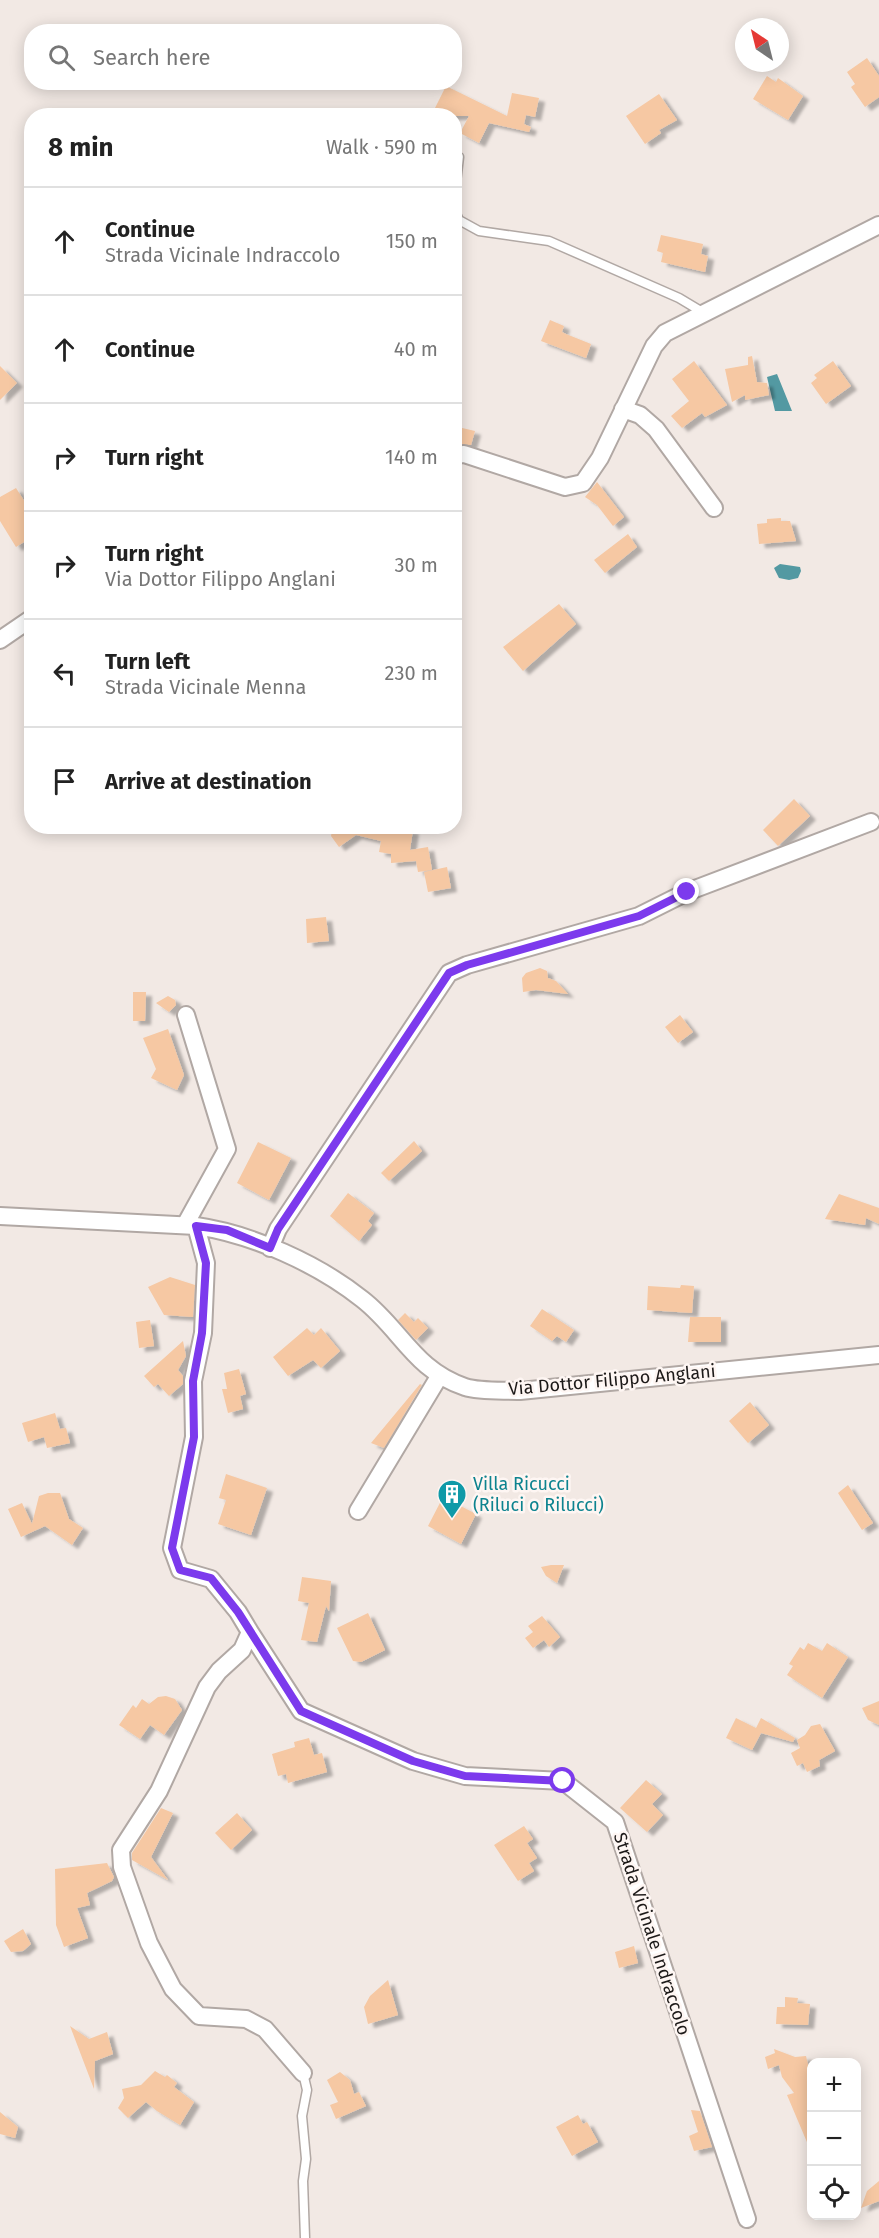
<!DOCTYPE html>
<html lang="en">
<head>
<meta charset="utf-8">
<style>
	:root { --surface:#fff; --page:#f2f2f2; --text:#222; --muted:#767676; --line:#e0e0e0 }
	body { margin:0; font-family:"Fira Sans",sans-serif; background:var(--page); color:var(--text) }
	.controls { position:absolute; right:18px; bottom:18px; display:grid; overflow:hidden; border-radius:12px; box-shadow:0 3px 15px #0003 }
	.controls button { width:54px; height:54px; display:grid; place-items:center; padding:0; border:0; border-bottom:2px solid var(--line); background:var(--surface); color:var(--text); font:30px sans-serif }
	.compass { position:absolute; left:735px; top:18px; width:54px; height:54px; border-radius:50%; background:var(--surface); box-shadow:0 3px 15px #0003; rotate:325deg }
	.stop { position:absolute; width:18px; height:18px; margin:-14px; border:4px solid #7c3aed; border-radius:50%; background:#fff }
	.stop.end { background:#7c3aed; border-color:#fff; box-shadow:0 2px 6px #0008 }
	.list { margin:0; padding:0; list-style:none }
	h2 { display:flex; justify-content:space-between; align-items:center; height:78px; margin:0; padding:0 24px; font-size:26px }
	h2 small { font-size:20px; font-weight:400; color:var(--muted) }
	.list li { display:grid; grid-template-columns:39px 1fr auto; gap:18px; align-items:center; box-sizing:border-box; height:108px; padding:0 24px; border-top:2px solid var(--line) }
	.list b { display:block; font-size:22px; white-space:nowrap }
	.list p { margin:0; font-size:20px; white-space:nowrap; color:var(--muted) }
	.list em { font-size:20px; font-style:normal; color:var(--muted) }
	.icon { flex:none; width:33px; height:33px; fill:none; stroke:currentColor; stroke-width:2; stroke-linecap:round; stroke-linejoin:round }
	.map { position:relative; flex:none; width:879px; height:2238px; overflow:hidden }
	.search { position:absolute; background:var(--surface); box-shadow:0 3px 15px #0003; left:24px; top:24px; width:438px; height:66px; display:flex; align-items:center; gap:15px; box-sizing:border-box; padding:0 21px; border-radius:24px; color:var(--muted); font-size:22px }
	.panel { position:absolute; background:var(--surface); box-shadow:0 3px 15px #0003; left:24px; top:108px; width:438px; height:726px; border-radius:24px }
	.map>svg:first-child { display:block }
	.water { fill:#5399a2 }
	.building { fill:#f6c8a3; filter:url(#shadow) }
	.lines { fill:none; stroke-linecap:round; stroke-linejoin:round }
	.lane-casing { stroke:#b1a8a4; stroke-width:11 }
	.street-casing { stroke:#b1a8a4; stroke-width:20 }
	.lane { stroke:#fff; stroke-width:8 }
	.street { stroke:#fff; stroke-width:16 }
	.route { stroke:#7c3aed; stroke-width:8 }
	.labels { text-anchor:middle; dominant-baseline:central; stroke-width:5; stroke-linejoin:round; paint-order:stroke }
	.street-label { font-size:18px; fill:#1d1a19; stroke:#fef6f3 }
	.culture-label { font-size:18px; fill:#0d838f; stroke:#fef6f3; text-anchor:start }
</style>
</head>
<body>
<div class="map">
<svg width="879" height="2238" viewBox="0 0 879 2238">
	<defs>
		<filter id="shadow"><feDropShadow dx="6" dy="4" stdDeviation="1.5" flood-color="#0004"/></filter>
	</defs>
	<rect width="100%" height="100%" fill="#f2e9e4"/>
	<!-- water -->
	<path class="water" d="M777,374L792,411H775L767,377Z
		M780,564L800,567L801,571L798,578L789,580L779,578L774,568Z"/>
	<!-- building -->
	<path class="building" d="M867,58L879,76V97L865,107L851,87L855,84L847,72Z
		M767,76L776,82L778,78L803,96L788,120L753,99Z
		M446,86L507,116L512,93L539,98L535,117L526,115L524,124L531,127L529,132L489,123L479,143L460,133L469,116H431Z
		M659,94L677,120L659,130L661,133L645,144L626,116Z
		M661,235L703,244L701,254L708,256L705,272L661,262L663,253L657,251Z
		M550,320L564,326L562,332L566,334L591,344L586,358L541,341Z
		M752,356L757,382L767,383L769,395L745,400V395L732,402L725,369L748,365V357Z
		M694,361L727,405L705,417L702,413L682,428L671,416L689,401L672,379Z
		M833,361L851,386L826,404L811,383L817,378L814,375Z
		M0,366L17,383L0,400Z
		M458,427L475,431L471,445L454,444Z
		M597,482L624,517L613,526L597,505L585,497Z
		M16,488L32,513V537L16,547L0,521V497Z
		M781,518V521H790L796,541L759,544L757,524L767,523V519Z
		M628,534L637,547L605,573L594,560Z
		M559,604L576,624L523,671L503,647Z
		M794,799L810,816L778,846L763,830Z
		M333,826H390L413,830L410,850L428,847L432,870L418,872L416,861L391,863V854L379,852L381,841L356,835L339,847L331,836Z
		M447,867L451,888L428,892L424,872Z
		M326,917L329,941L307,943L306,919Z
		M540,968L547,971L548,978L556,981L568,994L536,990L523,992L522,978L526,973Z
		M133,992H146L145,1021H133Z
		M168,996L175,1000L176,1005L169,1012L156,1003Z
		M680,1015L693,1032L678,1043L665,1027Z
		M168,1029L184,1075L177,1090L151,1078L156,1069L143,1038Z
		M414,1141L422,1151L389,1181L381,1173Z
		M258,1142L291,1158L269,1200L237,1183Z
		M348,1193L374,1213L368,1221L372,1225L359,1241L330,1216Z
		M839,1194L879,1208V1224L866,1218L865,1225L825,1219Z
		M170,1277L195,1285L193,1317L164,1315L148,1287Z
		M681,1285L694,1286L692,1313L647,1310L648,1286L680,1288Z
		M542,1309L574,1330L566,1342L557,1336L552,1341L530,1326Z
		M405,1313L414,1322L418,1318L428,1328L416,1340L398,1320Z
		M690,1317H721V1342H688Z
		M150,1320L154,1346L139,1348L136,1322Z
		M307,1328L314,1335L321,1328L340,1351L321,1368L313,1360L288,1376L273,1357Z
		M183,1341L186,1356L178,1370L183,1376V1384L169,1396L158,1384L154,1387L144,1376Z
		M239,1369L246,1394L240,1396L243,1409L228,1413L222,1389H227L224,1373Z
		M420,1384L422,1385L384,1448L371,1443Z
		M750,1402L769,1425L748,1443L729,1421Z
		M55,1413L60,1429L66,1428L70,1443L47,1448L44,1437L28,1442L22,1423Z
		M226,1474L267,1488L251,1535L218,1524L226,1500L219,1498Z
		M848,1485L873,1523L862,1530L838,1493Z
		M48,1493H60L69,1519L83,1528L72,1545L45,1526L21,1537L8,1509L22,1503L32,1524L39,1496Z
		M443,1497L476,1514L461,1544L428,1526Z
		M551,1565H564L557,1583L546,1576L541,1567Z
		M302,1577L331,1581L329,1611L326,1606L317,1642L301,1640L309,1603L298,1601Z
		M368,1613L385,1650L361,1662L353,1661L337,1628Z
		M542,1616L560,1637L549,1647L544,1640L533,1648L525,1638L533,1632L528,1626Z
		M808,1643L822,1651L827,1643L848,1657L822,1698L787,1675L793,1666L789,1664L800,1647L804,1650Z
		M166,1696L175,1699L182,1710L164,1735L150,1725L140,1739L119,1725L133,1705L136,1708L142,1699L149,1704L158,1697Z
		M879,1701V1725L868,1720L862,1708Z
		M736,1718L756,1728L761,1718L795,1738L793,1742L761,1733L752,1750L726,1738Z
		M820,1724L835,1751L819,1760L820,1766L807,1772L803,1763L797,1766L791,1753L800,1748L797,1740L805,1735L811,1726Z
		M309,1738L314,1755L322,1753L327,1772L288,1783L286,1774L278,1776L272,1754L295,1747L294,1742Z
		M646,1780L662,1794L652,1804L663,1815L647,1832L620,1808Z
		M161,1808L173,1813L151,1857L168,1880L132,1860V1853Z
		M237,1813L252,1830L231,1850L215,1833Z
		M524,1826L533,1839L527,1843L537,1858L529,1863L534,1871L518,1881L494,1845Z
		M107,1863L114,1877L112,1881L87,1893L90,1905L77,1908L88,1938L64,1947L56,1925L55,1869Z
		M23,1929L31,1944L23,1951L11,1952L4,1941Z
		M634,1946L638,1963L619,1968L615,1952Z
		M388,1980L398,2015L368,2024L364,2007L370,1996Z
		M785,1997L798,1998L797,2003L810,2004L808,2025L776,2024L777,2007H785Z
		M70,2026L89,2039L107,2032L113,2054L95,2061L94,2089Z
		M774,2049L795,2057L806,2056L812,2082V2154L787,2095L794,2093L782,2077L779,2065L768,2069L765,2057L775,2053Z
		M155,2071L165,2077L167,2075L177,2083L174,2087L194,2102L180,2125L157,2111L146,2102L128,2118L118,2108L124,2098L122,2089L141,2085Z
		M340,2072L350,2080L354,2094L359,2092L366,2106L336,2119L330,2105L338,2102L327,2080Z
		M691,2110L700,2111L712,2147L694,2151L689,2136L698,2132Z
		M0,2112L18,2127L15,2138L0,2134Z
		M578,2115L583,2124L587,2122L598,2142L572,2156L556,2127Z
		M879,2181V2201L861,2208L867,2191Z"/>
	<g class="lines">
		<!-- lane casing -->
		<g class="lane-casing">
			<path id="lane" d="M454,199L459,157
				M454,210L459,220L479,231L549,241L679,298L704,313
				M303,2073L307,2090L302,2116L306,2159L303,2181L305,2238"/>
		</g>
		<!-- street casing -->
		<g class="street-casing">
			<path id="street" d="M623,409L640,415L656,429L714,508
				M454,455L464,454L565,487L583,483L600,458L654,346L665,333L879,225
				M0,640L32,618
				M0,1216L196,1226C252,1234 318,1264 362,1299C401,1329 414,1370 465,1387C481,1392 503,1390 520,1391L879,1355
				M185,1225L227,1149L186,1015
				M196,1226L206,1263L203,1333L193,1381L194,1437L172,1548L180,1570L211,1579L238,1612L250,1632L242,1650L219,1671L207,1687L159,1791L121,1850L122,1867L149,1943L173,1989L199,2016L246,2019L265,2029L303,2073
				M270,1248L278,1229L449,973L467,965L639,916L687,892L871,822
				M358,1511L440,1375
				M250,1632L301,1711L413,1761L465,1776L563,1781L615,1822L747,2219"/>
		</g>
		<!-- lane -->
		<use href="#lane" class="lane"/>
		<!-- street -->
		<use href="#street" class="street"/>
	</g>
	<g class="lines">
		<!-- route -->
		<path class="route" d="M563,1781L465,1776L413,1761L301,1711L238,1612L211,1578L180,1570L172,1548L194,1437L193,1381L202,1333L206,1263L196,1226L227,1230L270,1248L278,1229L449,973L467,965L639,916L687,892"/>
	</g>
	<!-- icons -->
	<defs>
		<g id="building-pin" transform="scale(1.5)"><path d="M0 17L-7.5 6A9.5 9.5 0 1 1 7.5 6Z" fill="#0f9aa8" stroke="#fef6f3"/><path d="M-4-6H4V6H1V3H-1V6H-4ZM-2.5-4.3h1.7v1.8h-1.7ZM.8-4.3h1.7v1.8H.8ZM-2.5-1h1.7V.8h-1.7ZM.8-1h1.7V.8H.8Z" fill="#fff"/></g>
	</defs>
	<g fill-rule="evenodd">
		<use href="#building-pin" x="452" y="1494"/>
	</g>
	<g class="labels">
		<!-- street labels -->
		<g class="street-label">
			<text transform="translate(612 1380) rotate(-5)">Via Dottor Filippo Anglani</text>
			<text transform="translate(652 1934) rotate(72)">Strada Vicinale Indraccolo</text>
		</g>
		<!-- culture labels -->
		<g class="culture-label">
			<text x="473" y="1484">Villa Ricucci<tspan x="473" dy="21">(Riluci o Rilucci)</tspan></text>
		</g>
	</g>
</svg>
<div class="controls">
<button>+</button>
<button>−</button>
<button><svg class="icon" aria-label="locate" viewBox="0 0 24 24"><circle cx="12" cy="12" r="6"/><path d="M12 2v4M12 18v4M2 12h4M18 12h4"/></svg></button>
</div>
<svg class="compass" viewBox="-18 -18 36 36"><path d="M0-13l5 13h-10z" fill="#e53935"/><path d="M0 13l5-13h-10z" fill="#767676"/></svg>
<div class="stop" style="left:563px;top:1781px"></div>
<div class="stop end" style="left:687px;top:892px"></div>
<div class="search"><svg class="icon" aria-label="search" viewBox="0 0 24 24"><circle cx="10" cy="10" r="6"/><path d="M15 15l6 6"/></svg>Search here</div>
<section class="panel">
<h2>8 min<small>Walk · 590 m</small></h2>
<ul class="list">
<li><svg class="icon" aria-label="ahead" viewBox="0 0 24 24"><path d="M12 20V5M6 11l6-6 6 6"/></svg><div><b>Continue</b><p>Strada Vicinale Indraccolo</p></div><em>150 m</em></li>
<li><svg class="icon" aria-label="ahead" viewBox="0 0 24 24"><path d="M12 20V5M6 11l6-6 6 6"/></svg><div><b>Continue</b></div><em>40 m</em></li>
<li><svg class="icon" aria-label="right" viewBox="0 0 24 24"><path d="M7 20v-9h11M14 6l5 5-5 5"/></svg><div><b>Turn right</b></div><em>140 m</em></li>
<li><svg class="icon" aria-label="right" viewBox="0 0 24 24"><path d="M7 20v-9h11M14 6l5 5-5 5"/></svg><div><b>Turn right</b><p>Via Dottor Filippo Anglani</p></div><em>30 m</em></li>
<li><svg class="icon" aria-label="left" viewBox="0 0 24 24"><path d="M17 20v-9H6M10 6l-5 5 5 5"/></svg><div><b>Turn left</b><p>Strada Vicinale Menna</p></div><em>230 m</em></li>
<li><svg class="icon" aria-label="arrive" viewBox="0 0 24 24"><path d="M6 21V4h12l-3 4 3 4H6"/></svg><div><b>Arrive at destination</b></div></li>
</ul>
</section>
</div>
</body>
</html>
